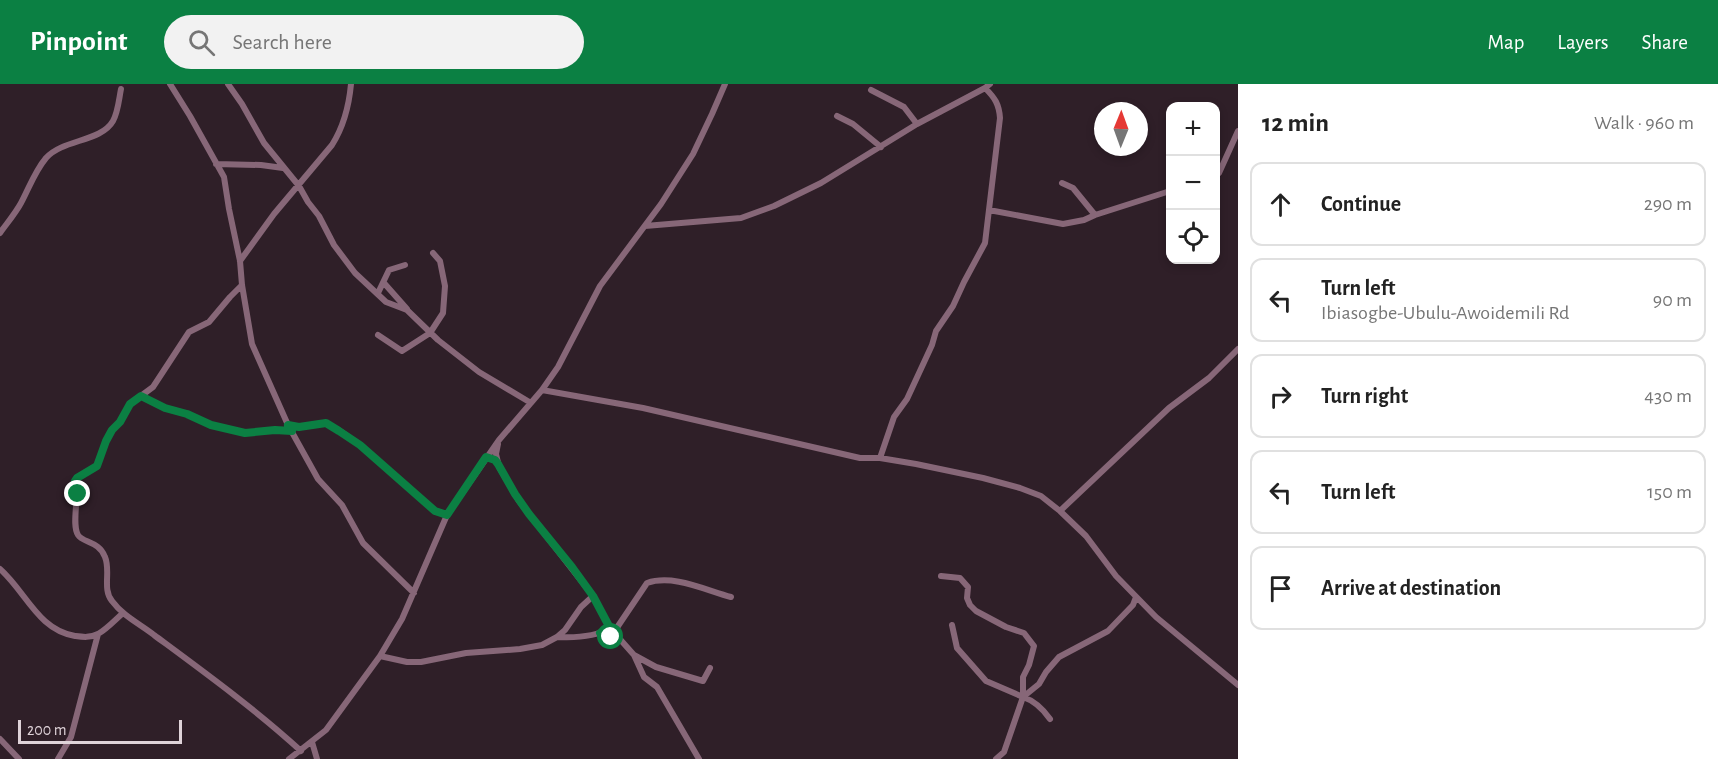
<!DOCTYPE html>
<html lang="en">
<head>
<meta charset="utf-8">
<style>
	:root { --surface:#fff; --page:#f2f2f2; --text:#222; --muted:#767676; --line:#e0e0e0; --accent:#0b8043 }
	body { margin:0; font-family:"Alegreya Sans",sans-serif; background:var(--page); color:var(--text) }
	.controls { position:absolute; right:18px; top:18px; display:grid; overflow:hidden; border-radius:12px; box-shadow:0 3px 9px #0003 }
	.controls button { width:54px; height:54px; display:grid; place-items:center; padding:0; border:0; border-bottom:2px solid var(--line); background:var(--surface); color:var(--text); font:30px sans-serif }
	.compass { position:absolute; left:1094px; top:18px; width:54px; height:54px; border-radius:50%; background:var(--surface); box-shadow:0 3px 9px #0003; rotate:1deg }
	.scale { position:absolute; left:18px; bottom:15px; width:164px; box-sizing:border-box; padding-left:6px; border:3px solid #dfd3d9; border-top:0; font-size:16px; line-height:21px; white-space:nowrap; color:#dfd3d9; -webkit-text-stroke:4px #2f1f28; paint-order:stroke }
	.stop { position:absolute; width:18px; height:18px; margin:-14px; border:4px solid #0b8043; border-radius:50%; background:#fff }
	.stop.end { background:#0b8043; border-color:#fff; box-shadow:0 2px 6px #0008 }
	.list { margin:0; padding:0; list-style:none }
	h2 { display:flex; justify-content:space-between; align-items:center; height:78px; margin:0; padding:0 24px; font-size:26px }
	h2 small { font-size:20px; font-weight:400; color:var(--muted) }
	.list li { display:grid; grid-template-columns:39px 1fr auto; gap:18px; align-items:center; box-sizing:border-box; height:84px; margin:0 12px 12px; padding:0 12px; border:2px solid var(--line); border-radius:12px }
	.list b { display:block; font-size:22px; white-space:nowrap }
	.list p { margin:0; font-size:20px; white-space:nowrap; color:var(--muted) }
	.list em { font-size:20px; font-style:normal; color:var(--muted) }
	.icon { flex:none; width:33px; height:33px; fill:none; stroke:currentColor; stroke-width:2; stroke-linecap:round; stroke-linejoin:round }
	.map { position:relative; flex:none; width:1238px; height:675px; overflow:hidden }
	header { display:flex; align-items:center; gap:36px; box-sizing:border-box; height:84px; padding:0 30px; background:var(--accent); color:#fff }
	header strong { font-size:28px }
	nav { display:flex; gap:33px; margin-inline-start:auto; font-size:21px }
	.search { width:420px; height:54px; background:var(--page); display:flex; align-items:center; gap:15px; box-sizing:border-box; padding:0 21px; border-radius:33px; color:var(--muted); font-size:22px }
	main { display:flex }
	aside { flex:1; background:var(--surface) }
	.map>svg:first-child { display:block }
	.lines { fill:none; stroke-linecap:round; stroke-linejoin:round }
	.minor { stroke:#876778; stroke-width:6 }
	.route { stroke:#0b8043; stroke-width:8 }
</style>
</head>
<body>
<header>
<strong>Pinpoint</strong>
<div class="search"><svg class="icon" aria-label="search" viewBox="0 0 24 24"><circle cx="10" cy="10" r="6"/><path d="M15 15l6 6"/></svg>Search here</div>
<nav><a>Map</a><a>Layers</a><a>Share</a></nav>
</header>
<main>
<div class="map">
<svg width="1238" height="675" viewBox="0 0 1238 675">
	<rect width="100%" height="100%" fill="#2f1f28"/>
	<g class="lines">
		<!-- minor -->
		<path class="minor" d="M170,0L190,32L224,93L229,125L240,177L242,201L252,260L288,341L318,395L342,421L363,459L414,509
			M228,0L242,20L264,59L299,102L308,118L319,132L334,161L355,189L386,218L407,226L438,256L479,288L531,319
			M871,6L904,23L917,40
			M837,32L853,40L881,63
			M216,80L261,81L283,84
			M1216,92L1219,89L1238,47
			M989,126L1063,140L1084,136L1095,131L1073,104L1062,99
			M1095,131L1170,107
			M645,142L741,134L774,122L821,99L917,40L985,4L990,0
			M0,149C7,139 15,130 21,119C29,104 35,87 46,74C63,55 101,58 113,37C118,28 119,15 121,5
			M240,177L274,130L332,61C344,42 349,22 351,0
			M384,199L407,225
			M242,201L230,213L209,238L189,248L153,303L130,320L120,338L112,346L106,357L97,382L77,394L75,397C80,412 71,440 78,451C83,459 99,457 105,473C111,487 102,505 112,517C123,532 140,540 154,551C204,588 255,625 301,667
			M378,209L389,186L405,181
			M378,251L402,267L430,249L443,229L445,202L440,177L433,169
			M542,306L643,324L860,374H880L916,380L983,394L1020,404L1041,412L1060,427L1086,452L1116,492L1156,533L1238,601
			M141,312L165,324L187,330L211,341L245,349L275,346L292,347
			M288,341L299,343L326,339L340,347L360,361L435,427L447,431
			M498,360L496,370L499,383L519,417L593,512L610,544L634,571L644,593L657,603L699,675
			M880,374L894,333L907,315L932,261L936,247L953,222L964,198L985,159L1000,34C999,20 995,14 985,4
			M1060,427L1169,324L1209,294L1238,265
			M0,485C26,508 38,546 75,552C83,553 90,554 98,550C107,545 115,536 123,529
			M941,492L960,494L968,503L967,514L970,521L976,527L1006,543L1024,549L1034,562L1029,581L1023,593V613C1035,617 1043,625 1050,635
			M952,541L957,564L986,597L1023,613
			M614,548L647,499C673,490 705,506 731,513
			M557,553C575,554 595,553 610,544
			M634,571L656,583L703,597L710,584
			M380,572L407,578H421L466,569L520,565L542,561L557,553L565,546L581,523L593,512
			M0,655L19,675
			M312,658L317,675
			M58,675L71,653L98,550
			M289,675L326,646L380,572L402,535L447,431L499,356L542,306L558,283L600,202L661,120L693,70L712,30L725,0
			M996,675L1004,668L1023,613L1039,600L1046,588L1059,573L1108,547L1133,521L1136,513"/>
	</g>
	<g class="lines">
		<!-- route -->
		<path class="route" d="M78,410L75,397L77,394L97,382L106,357L112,346L120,338L130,320L141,312L165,324L187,330L211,341L245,349L275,346L292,347L288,341L299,343L326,339L339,347L360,361L435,427L447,431L486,373L495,376L498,380L515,410L529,430L572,483L593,512L610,544L600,549L611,553"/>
	</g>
</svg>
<div class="controls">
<button>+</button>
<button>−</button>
<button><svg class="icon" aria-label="locate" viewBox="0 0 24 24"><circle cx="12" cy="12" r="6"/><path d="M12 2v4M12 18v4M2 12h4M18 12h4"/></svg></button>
</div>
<svg class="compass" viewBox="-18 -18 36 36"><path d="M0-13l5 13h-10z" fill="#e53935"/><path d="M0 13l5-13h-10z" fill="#767676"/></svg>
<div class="scale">200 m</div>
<div class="stop" style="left:611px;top:553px"></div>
<div class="stop end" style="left:78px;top:410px"></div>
</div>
<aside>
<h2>12 min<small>Walk · 960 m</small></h2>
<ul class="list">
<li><svg class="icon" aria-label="ahead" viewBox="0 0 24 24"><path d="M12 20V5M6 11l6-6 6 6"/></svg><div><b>Continue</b></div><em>290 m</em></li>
<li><svg class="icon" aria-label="left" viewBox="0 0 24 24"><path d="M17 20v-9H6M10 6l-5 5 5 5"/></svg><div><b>Turn left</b><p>Ibiasogbe-Ubulu-Awoidemili Rd</p></div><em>90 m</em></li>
<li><svg class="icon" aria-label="right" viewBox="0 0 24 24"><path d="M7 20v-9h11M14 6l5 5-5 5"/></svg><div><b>Turn right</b></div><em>430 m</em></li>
<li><svg class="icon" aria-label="left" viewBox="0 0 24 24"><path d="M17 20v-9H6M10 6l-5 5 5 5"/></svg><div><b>Turn left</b></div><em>150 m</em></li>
<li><svg class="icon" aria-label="arrive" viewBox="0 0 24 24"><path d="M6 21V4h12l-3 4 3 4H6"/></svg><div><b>Arrive at destination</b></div></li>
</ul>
</aside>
</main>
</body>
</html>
